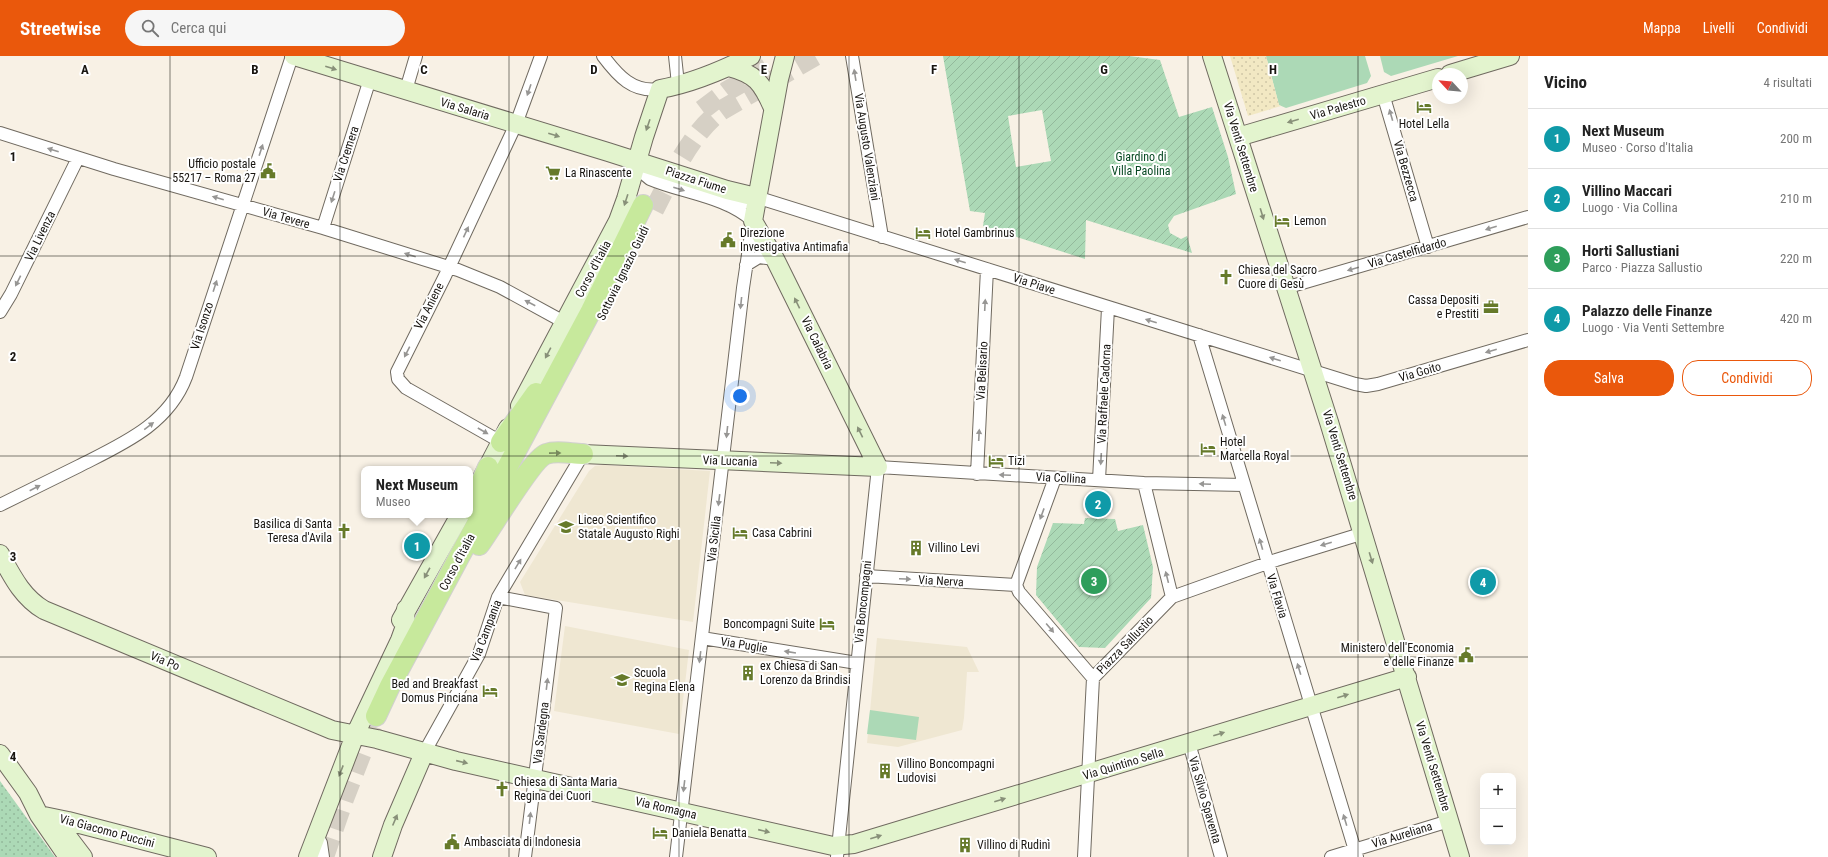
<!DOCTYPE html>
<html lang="it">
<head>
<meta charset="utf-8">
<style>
	:root { --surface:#fff; --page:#f6f6f6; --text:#222; --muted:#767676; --line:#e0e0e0; --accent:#ea580c }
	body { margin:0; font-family:"Roboto Condensed",sans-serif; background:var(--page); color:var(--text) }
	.controls { position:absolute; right:12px; bottom:12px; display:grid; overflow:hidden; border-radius:8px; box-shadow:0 4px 16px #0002 }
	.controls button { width:36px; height:36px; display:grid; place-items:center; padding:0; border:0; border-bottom:1px solid var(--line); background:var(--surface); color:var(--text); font:20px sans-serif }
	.compass { position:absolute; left:1432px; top:12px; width:36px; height:36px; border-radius:50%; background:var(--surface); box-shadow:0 4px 16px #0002; rotate:296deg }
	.you { position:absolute; left:740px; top:340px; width:14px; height:14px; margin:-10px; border:3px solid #fff; border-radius:50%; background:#1a73e8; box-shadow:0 0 0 6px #1a73e833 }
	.badge { display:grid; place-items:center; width:26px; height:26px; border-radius:50%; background:var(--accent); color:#fff; font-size:13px; font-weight:700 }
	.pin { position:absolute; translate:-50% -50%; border:2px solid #fff; box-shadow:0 1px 4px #0006 }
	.popup { position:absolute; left:361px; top:410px; width:112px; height:52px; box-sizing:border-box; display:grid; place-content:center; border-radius:8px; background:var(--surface); filter:drop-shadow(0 1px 3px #0005); font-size:13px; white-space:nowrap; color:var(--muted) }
	.popup b { font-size:15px; color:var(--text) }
	.popup::after { content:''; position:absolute; left:50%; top:100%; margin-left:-8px; border:8px solid transparent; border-top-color:var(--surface) }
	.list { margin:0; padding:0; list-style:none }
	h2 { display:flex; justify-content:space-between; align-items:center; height:52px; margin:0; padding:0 16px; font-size:17px }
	h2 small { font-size:13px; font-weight:400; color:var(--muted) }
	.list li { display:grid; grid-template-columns:26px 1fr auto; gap:12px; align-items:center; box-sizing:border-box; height:60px; padding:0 16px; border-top:1px solid var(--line) }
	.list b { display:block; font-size:15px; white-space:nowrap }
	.list p { margin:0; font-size:13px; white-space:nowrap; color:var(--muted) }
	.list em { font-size:13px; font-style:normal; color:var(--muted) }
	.actions { display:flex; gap:8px; padding:12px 16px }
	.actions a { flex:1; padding:9px 0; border:1px solid var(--accent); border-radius:16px; text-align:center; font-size:14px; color:var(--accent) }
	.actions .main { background:var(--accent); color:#fff }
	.icon { flex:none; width:22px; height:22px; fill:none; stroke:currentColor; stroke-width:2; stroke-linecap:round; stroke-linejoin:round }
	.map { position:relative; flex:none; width:1528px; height:801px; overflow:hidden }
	header { display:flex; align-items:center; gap:24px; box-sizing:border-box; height:56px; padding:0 20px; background:var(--accent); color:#fff }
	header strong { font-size:19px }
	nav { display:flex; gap:22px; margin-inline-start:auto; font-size:14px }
	.search { width:280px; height:36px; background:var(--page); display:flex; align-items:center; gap:10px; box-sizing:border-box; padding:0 14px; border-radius:22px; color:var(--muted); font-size:15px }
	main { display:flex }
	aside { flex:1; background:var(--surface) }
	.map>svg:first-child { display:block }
	.education { fill:#efe7d2 }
	.grass { fill:#acd9b6 }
	.sand { fill:url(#sand-dots) }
	.park { fill:url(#park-dots) }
	.garden { fill:url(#garden-furrows); fill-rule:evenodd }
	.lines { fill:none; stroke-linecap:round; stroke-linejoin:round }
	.primary-tunnel { stroke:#d6d0c5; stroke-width:20; stroke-dasharray:20 10; stroke-linecap:butt }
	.street-casing { stroke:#706a60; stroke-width:14 }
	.secondary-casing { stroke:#706a60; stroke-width:20 }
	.primary-casing { stroke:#d1d0cf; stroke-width:22 }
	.street { stroke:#fff; stroke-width:12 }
	.secondary { stroke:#e3f4ce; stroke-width:18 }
	.primary { stroke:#c7e99c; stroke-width:20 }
	.oneway { fill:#889079 }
	.oneway2 { fill:#979694 }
	.oneway3 { fill:#788a5d }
	.grid { fill:none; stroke:#181511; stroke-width:1; stroke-opacity:0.55 }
	.labels { text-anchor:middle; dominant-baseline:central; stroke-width:4; stroke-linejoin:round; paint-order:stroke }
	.street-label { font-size:12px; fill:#181511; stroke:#fff }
	.poi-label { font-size:12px; fill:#181511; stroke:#fff; text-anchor:start }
	.park-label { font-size:12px; fill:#064822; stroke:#fff }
	.grid-label { font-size:13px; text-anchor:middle; font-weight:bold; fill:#181511; stroke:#fff; stroke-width:4; stroke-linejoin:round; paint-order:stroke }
</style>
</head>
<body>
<header>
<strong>Streetwise</strong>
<div class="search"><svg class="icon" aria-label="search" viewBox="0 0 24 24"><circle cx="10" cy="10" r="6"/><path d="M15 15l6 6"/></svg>Cerca qui</div>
<nav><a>Mappa</a><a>Livelli</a><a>Condividi</a></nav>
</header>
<main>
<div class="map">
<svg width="1528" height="801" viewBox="0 0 1528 801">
	<defs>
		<pattern id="sand-dots" width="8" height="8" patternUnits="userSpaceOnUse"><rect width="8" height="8" fill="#f2e8c3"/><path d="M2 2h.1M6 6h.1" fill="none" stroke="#cfc6a6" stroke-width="1.8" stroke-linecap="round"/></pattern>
		<pattern id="park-dots" width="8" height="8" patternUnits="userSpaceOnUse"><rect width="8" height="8" fill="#acd9b6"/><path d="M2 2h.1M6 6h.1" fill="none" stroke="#93b99b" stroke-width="1.8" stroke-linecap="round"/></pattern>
		<pattern id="garden-furrows" width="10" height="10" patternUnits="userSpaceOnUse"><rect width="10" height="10" fill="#acd9b6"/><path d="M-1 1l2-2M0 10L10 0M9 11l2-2" fill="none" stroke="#93b99b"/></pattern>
	</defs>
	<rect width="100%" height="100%" fill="#f8f1e5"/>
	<!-- education -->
	<path class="education" d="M603,409L710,415L693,566L525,539L520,526L589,415L595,410Z
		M565,570L689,594L679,678L554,655Z
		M877,582L967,591L979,616H967L964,662L962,674L898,691L867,687Z"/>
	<!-- grass -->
	<path class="grass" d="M1266,0H1365L1371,20L1367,27L1286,52L1279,49Z
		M1380,0H1458L1391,20L1384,16Z
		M870,654L919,661L916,684L867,678Z"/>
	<!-- sand -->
	<path class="sand" d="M1230,0H1266L1279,49L1281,50L1248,60Z"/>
	<!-- park -->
	<path class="park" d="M0,725L55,801H0Z"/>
	<!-- garden -->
	<path class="garden" d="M943,0H1129L1160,4L1179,61L1212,51L1228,101L1236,138L1174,160L1168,169L1170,177L1181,183L1187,180L1192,197L1086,164L1085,203L983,170L985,157L970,155ZM1042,54L1051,105L1016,111L1008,60Z
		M1085,462L1115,463L1118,475L1143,469L1153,511L1151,542L1105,592L1079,591L1036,539L1037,511L1053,467L1084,468Z"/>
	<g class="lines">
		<!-- primary-tunnel -->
		<path class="primary-tunnel" d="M702,54L727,35L767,12
			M654,154C671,121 691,76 722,54L815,0
			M324,801L344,743L376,660"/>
		<!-- street casing -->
		<g class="street-casing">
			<path id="street" d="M603,0C618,20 633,37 660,33
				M675,0L678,28
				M852,0L882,181
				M406,34L416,0
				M1383,38L1428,191
				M0,77L114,113L323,172L458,214L500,231L564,266
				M636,106L644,118L650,123C683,137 725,140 753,165L743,232L676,801
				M728,149L743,147L756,141L1355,328L1366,330L1378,328L1528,284
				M323,172L370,23
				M746,209L759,201L775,203
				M1285,232L1528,161
				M0,256L11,238L78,102
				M1199,279L1357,801
				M501,386L406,332L398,323L397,316L445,220L516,68L541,0
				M977,418L987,213
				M1055,422L1016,529L1019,536L1093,622L1172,541L1144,427
				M1099,424L1108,252
				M0,449C26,436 53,423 79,410C122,388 168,369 186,321L292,0
				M866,520L1016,529
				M498,541L556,552L525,801
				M1172,541L1276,504L1364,477
				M702,582L857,607
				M1189,687L1221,801
				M424,697L479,598L498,541L583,398
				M316,778L321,787L323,801
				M837,801L878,411L1144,427L1244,429
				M1084,801L1093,622
				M1331,801L1449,765"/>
		</g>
		<!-- secondary casing -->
		<g class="secondary-casing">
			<path id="secondary" d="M294,0L608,96L727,134L756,141
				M1212,0L1329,366L1460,801
				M729,11C756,18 762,27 773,52
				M1450,18L1510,0
				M1238,81L1438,22
				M520,350L618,165L626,143L644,81L660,33C689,28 725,13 751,0
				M583,398L878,411L775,203L753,165L779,23L785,0
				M481,424L508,372
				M0,498C12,520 22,541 44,554L332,674L377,683L456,705L833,790L854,788L1407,621
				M401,564L460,459
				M0,698L28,737L39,759L68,801
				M39,759L68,765L207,801
				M64,776L83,801
				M308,801L355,679L400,584L404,573L406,553
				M382,801L393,769L424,697"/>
		</g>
		<!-- primary casing -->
		<g class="primary-casing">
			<path id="primary" d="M501,386L536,337
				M470,453L488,411
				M479,489C491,473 532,403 546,398C557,394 572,398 583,398
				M376,660L390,630L591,255L643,149"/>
		</g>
		<!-- street -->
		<use href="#street" class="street"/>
		<!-- secondary -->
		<use href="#secondary" class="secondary"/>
		<!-- primary -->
		<use href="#primary" class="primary"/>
	</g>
	<!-- one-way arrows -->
	<defs><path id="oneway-solid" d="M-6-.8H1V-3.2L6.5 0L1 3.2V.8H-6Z"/></defs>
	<g class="oneway">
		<use href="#oneway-solid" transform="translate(331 12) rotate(17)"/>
		<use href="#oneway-solid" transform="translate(1293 65) rotate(164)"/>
		<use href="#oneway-solid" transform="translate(648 69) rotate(109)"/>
		<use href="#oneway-solid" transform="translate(554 79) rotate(17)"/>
		<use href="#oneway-solid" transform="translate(626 144) rotate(108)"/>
		<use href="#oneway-solid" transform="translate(1262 158) rotate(73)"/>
		<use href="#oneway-solid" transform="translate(797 247) rotate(-116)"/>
		<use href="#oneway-solid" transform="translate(548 297) rotate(118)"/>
		<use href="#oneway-solid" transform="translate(860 376) rotate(-116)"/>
		<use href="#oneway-solid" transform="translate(622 400) rotate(3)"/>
		<use href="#oneway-solid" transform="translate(776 407) rotate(2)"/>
		<use href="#oneway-solid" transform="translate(1371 502) rotate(73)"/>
		<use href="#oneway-solid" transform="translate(427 517) rotate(119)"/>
		<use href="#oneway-solid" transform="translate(1343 640) rotate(-17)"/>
		<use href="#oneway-solid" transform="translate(1219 678) rotate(-17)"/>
		<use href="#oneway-solid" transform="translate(462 706) rotate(13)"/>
		<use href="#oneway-solid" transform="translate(341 715) rotate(111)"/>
		<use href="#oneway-solid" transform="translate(1000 744) rotate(-17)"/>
		<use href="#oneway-solid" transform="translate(395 764) rotate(-67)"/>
		<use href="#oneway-solid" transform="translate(764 775) rotate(13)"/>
		<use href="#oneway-solid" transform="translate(876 781) rotate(-17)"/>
	</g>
	<g class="oneway2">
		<use href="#oneway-solid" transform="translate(855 19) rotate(-99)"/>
		<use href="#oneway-solid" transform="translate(529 34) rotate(109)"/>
		<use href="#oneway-solid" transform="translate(1391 59) rotate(-106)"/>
		<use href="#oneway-solid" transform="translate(53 94) rotate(-162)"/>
		<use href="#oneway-solid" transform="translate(261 94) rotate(-72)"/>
		<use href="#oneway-solid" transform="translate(679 133) rotate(18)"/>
		<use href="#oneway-solid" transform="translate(333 141) rotate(108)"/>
		<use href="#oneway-solid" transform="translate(218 142) rotate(-164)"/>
		<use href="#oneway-solid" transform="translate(1491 172) rotate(163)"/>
		<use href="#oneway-solid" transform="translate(466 176) rotate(-65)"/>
		<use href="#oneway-solid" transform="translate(410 199) rotate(-163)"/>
		<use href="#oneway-solid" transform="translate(960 205) rotate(-163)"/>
		<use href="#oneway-solid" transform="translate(1353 213) rotate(164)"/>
		<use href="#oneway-solid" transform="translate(18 225) rotate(116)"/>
		<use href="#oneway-solid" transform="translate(215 230) rotate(-72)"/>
		<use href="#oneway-solid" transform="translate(530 247) rotate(-152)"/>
		<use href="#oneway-solid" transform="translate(741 247) rotate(96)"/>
		<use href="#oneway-solid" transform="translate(985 249) rotate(-87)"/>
		<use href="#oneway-solid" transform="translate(1151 265) rotate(-163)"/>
		<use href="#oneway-solid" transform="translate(1491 295) rotate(164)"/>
		<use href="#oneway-solid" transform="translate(407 296) rotate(117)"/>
		<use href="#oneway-solid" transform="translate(1275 303) rotate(-163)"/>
		<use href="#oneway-solid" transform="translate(1224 364) rotate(-107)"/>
		<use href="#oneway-solid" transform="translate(149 370) rotate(-37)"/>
		<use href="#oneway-solid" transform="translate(483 375) rotate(30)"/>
		<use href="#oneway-solid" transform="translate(727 376) rotate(96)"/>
		<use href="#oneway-solid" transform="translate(979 379) rotate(-87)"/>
		<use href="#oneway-solid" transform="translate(1101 403) rotate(93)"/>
		<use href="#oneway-solid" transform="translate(1005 419) rotate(-177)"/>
		<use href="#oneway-solid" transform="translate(1205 428) rotate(-178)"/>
		<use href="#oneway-solid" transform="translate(35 432) rotate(-27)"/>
		<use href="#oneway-solid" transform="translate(719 444) rotate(97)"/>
		<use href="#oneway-solid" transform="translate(1042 458) rotate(110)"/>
		<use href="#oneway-solid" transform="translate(1261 488) rotate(-106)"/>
		<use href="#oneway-solid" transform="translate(1326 488) rotate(164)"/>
		<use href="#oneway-solid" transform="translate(518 508) rotate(-59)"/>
		<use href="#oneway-solid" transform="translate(1167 521) rotate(-104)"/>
		<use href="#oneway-solid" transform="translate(905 523) rotate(3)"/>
		<use href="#oneway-solid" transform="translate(1050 572) rotate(50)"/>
		<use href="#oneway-solid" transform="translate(790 596) rotate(-171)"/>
		<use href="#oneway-solid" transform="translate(700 601) rotate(97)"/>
		<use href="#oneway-solid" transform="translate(1299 613) rotate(-107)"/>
		<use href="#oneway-solid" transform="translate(547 628) rotate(-83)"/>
		<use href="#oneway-solid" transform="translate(684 730) rotate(97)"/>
		<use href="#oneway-solid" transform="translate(530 762) rotate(-83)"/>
		<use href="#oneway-solid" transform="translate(1345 764) rotate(-107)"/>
	</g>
	<use class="oneway3" href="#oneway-solid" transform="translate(555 397) rotate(-1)"/>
	<!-- grid -->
	<path class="grid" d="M170,0V801M340,0V801M509,0V801M679,0V801M849,0V801M1019,0V801M1188,0V801M1358,0V801M0,200H1528M0,400H1528M0,601H1528"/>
	<!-- icons -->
	<defs>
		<g id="hotel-bare" transform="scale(1.2)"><path d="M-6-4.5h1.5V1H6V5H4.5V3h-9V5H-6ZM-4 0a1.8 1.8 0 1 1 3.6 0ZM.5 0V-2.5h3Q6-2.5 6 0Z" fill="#667a2a" stroke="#fff" stroke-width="2.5" paint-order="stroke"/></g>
		<g id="civic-bare" transform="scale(1.2)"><path d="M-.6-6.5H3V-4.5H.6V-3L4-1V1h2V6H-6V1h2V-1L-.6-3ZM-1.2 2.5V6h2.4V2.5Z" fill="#667a2a" stroke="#fff" stroke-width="2.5" paint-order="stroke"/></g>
		<g id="supermarket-bare" transform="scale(1.2)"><path d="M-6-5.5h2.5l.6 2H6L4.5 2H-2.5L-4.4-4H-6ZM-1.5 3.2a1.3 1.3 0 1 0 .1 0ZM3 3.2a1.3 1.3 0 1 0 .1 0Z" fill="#667a2a" stroke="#fff" stroke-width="2.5" paint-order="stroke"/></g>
		<g id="church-bare" transform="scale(1.2)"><path d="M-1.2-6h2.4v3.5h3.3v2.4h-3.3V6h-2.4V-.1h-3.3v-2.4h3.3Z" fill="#667a2a" stroke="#fff" stroke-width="2.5" paint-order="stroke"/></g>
		<g id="office-bare" transform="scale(1.2)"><path d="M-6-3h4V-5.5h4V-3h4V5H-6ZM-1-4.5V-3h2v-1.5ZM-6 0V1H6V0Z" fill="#667a2a" stroke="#fff" stroke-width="2.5" paint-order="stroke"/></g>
		<g id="school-bare" transform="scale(1.2)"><path d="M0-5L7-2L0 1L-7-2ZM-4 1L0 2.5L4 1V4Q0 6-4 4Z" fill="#667a2a" stroke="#fff" stroke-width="2.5" paint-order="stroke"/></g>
		<g id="building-bare" transform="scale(1.2)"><path d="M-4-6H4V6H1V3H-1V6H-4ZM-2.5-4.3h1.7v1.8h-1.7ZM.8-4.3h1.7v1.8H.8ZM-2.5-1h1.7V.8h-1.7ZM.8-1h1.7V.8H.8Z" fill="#667a2a" stroke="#fff" stroke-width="2.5" paint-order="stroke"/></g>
	</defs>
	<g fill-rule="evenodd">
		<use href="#hotel-bare" x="1424" y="51"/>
		<use href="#civic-bare" x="268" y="115"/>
		<use href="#supermarket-bare" x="553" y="117"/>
		<use href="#hotel-bare" x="1282" y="165"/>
		<use href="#hotel-bare" x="923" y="177"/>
		<use href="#civic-bare" x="728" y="184"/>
		<use href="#church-bare" x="1226" y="221"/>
		<use href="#office-bare" x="1491" y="251"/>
		<use href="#hotel-bare" x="1208" y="393"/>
		<use href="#hotel-bare" x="996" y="405"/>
		<use href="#school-bare" x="566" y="471"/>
		<use href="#church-bare" x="344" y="475"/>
		<use href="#hotel-bare" x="740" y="477"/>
		<use href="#building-bare" x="916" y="492"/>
		<use href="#hotel-bare" x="827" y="568"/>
		<use href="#civic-bare" x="1466" y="599"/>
		<use href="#building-bare" x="748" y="617"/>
		<use href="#school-bare" x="622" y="624"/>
		<use href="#hotel-bare" x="490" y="635"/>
		<use href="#building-bare" x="885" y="715"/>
		<use href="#church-bare" x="502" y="733"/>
		<use href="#hotel-bare" x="660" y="777"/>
		<use href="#civic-bare" x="452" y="786"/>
		<use href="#building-bare" x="965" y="789"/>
	</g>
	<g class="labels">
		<!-- street labels -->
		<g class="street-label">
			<text transform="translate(1338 52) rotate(-16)">Via Palestro</text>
			<text transform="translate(465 53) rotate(17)">Via Salaria</text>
			<text transform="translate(867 91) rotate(81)">Via Augusto Valenziani</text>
			<text transform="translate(1241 91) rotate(73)">Via Venti Settembre</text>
			<text transform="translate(346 98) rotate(-72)">Via Cremera</text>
			<text transform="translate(1406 115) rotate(74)">Via Bezzecca</text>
			<text transform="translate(696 124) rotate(18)">Piazza Fiume</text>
			<text transform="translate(286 162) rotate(16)">Via Tevere</text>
			<text transform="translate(40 180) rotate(-64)">Via Livenza</text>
			<text transform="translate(1407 197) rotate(-16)">Via Castelfidardo</text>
			<text transform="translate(593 213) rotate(-62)">Corso d'Italia</text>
			<text transform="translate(623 217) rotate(-64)">Sottovia Ignazio Guidi</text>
			<text transform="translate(1034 228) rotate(18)">Via Piave</text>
			<text transform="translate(429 250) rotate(-63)">Via Aniene</text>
			<text transform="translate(202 270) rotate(-72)">Via Isonzo</text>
			<text transform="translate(817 287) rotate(64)">Via Calabria</text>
			<text transform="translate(982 315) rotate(-87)">Via Belisario</text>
			<text transform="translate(1420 316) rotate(-16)">Via Goito</text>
			<text transform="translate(1104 338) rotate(-87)">Via Raffaele Cadorna</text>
			<text transform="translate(1340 399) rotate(73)">Via Venti Settembre</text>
			<text transform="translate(730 405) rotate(2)">Via Lucania</text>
			<text transform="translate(1061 422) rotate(3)">Via Collina</text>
			<text transform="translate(714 483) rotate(-83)">Via Sicilia</text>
			<text transform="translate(457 506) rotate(-62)">Corso d'Italia</text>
			<text transform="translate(941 525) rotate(3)">Via Nerva</text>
			<text transform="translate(1277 540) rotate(73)">Via Flavia</text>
			<text transform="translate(863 546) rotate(-84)">Via Boncompagni</text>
			<text transform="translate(486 575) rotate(-69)">Via Campania</text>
			<text transform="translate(744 589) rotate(9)">Via Puglie</text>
			<text transform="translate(1125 589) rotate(-46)">Piazza Sallustio</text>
			<text transform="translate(165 605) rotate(23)">Via Po</text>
			<text transform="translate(541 677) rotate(-83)">Via Sardegna</text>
			<text transform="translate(1123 708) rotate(-17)">Via Quintino Sella</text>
			<text transform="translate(1433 710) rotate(73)">Via Venti Settembre</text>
			<text transform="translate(1205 744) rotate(74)">Via Silvio Spaventa</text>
			<text transform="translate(666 752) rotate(13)">Via Romagna</text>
			<text transform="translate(107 775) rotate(15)">Via Giacomo Puccini</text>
			<text transform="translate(1402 779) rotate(-17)">Via Aureliana</text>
		</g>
		<!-- poi labels -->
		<g class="poi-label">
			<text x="1424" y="68" text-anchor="middle">Hotel Lella</text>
			<text x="256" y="108" text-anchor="end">Ufficio postale<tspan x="256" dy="14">55217 – Roma 27</tspan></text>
			<text x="565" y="117">La Rinascente</text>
			<text x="1294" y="165">Lemon</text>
			<text x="740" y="177">Direzione<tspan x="740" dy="14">Investigativa Antimafia</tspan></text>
			<text x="935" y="177">Hotel Gambrinus</text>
			<text x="1238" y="214">Chiesa del Sacro<tspan x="1238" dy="14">Cuore di Gesù</tspan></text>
			<text x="1479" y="244" text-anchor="end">Cassa Depositi<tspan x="1479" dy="14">e Prestiti</tspan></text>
			<text x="1220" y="386">Hotel<tspan x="1220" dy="14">Marcella Royal</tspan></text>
			<text x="1008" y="405">Tizi</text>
			<text x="578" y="464">Liceo Scientifico<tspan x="578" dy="14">Statale Augusto Righi</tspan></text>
			<text x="332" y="468" text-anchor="end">Basilica di Santa<tspan x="332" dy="14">Teresa d'Avila</tspan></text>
			<text x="752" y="477">Casa Cabrini</text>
			<text x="928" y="492">Villino Levi</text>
			<text x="815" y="568" text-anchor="end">Boncompagni Suite</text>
			<text x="1454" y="592" text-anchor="end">Ministero dell'Economia<tspan x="1454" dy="14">e delle Finanze</tspan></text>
			<text x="760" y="610">ex Chiesa di San<tspan x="760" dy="14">Lorenzo da Brindisi</tspan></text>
			<text x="634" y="617">Scuola<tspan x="634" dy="14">Regina Elena</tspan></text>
			<text x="478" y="628" text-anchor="end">Bed and Breakfast<tspan x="478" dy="14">Domus Pinciana</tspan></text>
			<text x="897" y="708">Villino Boncompagni<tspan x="897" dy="14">Ludovisi</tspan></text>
			<text x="514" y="726">Chiesa di Santa Maria<tspan x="514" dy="14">Regina dei Cuori</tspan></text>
			<text x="672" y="777">Daniela Benatta</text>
			<text x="464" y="786">Ambasciata di Indonesia</text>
			<text x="977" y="789">Villino di Rudinì</text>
		</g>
		<!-- park labels -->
		<g class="park-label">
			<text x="1141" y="101">Giardino di<tspan x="1141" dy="14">Villa Paolina</tspan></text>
		</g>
	</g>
	<g class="grid-label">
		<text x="85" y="18">A</text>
		<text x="255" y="18">B</text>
		<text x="424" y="18">C</text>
		<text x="594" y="18">D</text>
		<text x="764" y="18">E</text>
		<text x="934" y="18">F</text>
		<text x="1104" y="18">G</text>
		<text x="1273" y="18">H</text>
		<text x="13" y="105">1</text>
		<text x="13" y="305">2</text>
		<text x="13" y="505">3</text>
		<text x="13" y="705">4</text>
	</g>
</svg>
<div class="controls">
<button>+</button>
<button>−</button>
</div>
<svg class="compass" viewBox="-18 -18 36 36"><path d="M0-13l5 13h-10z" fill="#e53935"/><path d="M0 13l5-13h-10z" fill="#767676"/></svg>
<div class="you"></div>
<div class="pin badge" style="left:417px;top:490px;background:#0f9aa8">1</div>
<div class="popup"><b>Next Museum</b>Museo</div>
<div class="pin badge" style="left:1098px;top:448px;background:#0f9aa8">2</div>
<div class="pin badge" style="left:1094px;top:525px;background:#2e9e5b">3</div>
<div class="pin badge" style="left:1483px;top:526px;background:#0f9aa8">4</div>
</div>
<aside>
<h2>Vicino<small>4 risultati</small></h2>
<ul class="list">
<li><span class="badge" style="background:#0f9aa8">1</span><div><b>Next Museum</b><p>Museo · Corso d'Italia</p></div><em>200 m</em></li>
<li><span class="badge" style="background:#0f9aa8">2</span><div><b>Villino Maccari</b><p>Luogo · Via Collina</p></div><em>210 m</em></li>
<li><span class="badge" style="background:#2e9e5b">3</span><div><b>Horti Sallustiani</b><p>Parco · Piazza Sallustio</p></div><em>220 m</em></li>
<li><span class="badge" style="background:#0f9aa8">4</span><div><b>Palazzo delle Finanze</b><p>Luogo · Via Venti Settembre</p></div><em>420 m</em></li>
</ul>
<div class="actions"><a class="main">Salva</a><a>Condividi</a></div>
</aside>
</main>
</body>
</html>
